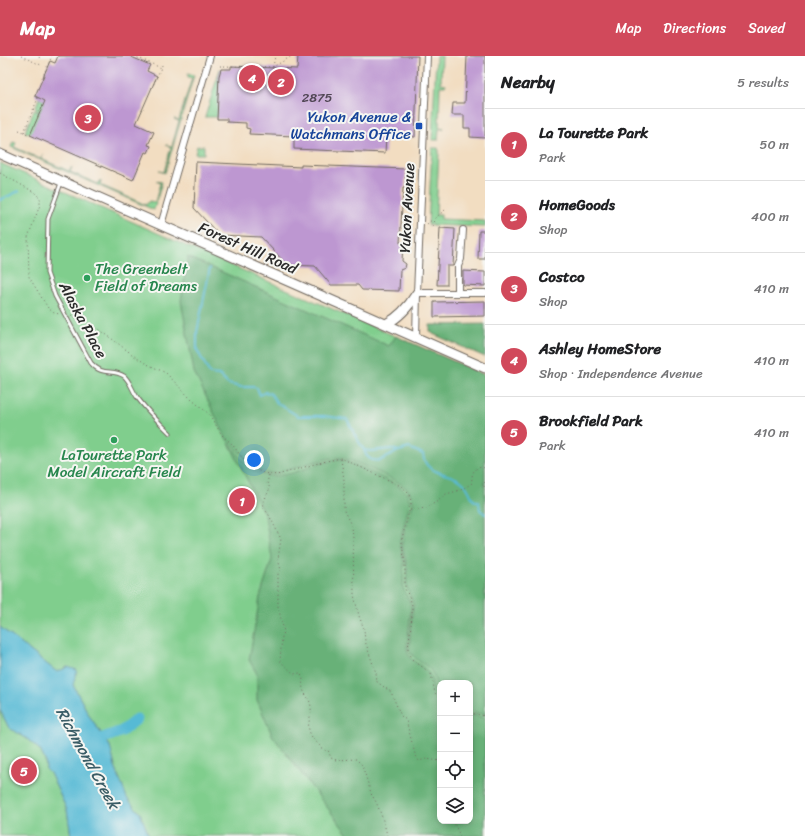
<!DOCTYPE html>
<html lang="en">
<head>
<meta charset="utf-8">
<style>
	:root { --surface:#fff; --page:#f2f2f2; --text:#202124; --muted:#757577; --line:#e0e0e0; --accent:#d1495b }
	body { margin:0; font-family:Sriracha,sans-serif; background:var(--page); color:var(--text) }
	.controls { position:absolute; right:12px; bottom:12px; display:grid; overflow:hidden; border-radius:8px; box-shadow:0 2px 6px #0003 }
	.controls button { width:36px; height:36px; display:grid; place-items:center; padding:0; border:0; border-bottom:1px solid var(--line); background:var(--surface); color:var(--text); font:20px sans-serif }
	.you { position:absolute; left:254px; top:404px; width:14px; height:14px; margin:-10px; border:3px solid #fff; border-radius:50%; background:#1a73e8; box-shadow:0 0 0 6px #1a73e833 }
	.badge { display:grid; place-items:center; width:26px; height:26px; border-radius:50%; background:var(--accent); color:#fff; font-size:13px; font-weight:700 }
	.pin { position:absolute; translate:-50% -50%; border:2px solid #fff; box-shadow:0 1px 4px #0006 }
	.list { margin:0; padding:0; list-style:none }
	h2 { display:flex; justify-content:space-between; align-items:center; height:52px; margin:0; padding:0 16px; font-size:17px }
	h2 small { font-size:13px; font-weight:400; color:var(--muted) }
	.list li { display:grid; grid-template-columns:26px 1fr auto; gap:12px; align-items:center; box-sizing:border-box; height:72px; padding:0 16px; border-top:1px solid var(--line) }
	.list b { display:block; font-size:15px; white-space:nowrap }
	.list p { margin:0; font-size:13px; white-space:nowrap; color:var(--muted) }
	.list em { font-size:13px; font-style:normal; color:var(--muted) }
	.icon { flex:none; width:22px; height:22px; fill:none; stroke:currentColor; stroke-width:2; stroke-linecap:round; stroke-linejoin:round }
	.map { position:relative; flex:none; width:485px; height:780px; overflow:hidden }
	header { display:flex; align-items:center; gap:24px; box-sizing:border-box; height:56px; padding:0 20px; background:var(--accent); color:#fff }
	header strong { font-size:19px }
	nav { display:flex; gap:22px; margin-inline-start:auto; font-size:14px }
	main { display:flex }
	aside { flex:1; background:var(--surface) }
	.map>svg:first-child { display:block }
	.green { fill:#80ce8d; stroke:#567c5c; fill-rule:evenodd }
	.forest { fill:#68b178; stroke:#4a6e52 }
	.water { fill:#57bad5; stroke:#417280 }
	.lines { fill:none; stroke-linecap:round; stroke-linejoin:round }
	.stream { stroke:#57bad5; stroke-width:2 }
	.river { stroke:#57bad5; stroke-width:11 }
	.building { fill:#bd97d1 }
	.lane-casing { stroke:#716960; stroke-width:5 }
	.street-casing { stroke:#716960; stroke-width:8 }
	.secondary-casing { stroke:#716960; stroke-width:11 }
	.path { stroke:#716960; stroke-width:1; stroke-dasharray:1 3; stroke-linecap:butt }
	.lane { stroke:#fff; stroke-width:3 }
	.street { stroke:#fff; stroke-width:6 }
	.secondary { stroke:#fff; stroke-width:9 }
	.transit-dot { fill:#1a4fb4; stroke:#f6f6f2; stroke-width:1.5 }
	.leisure-dot { fill:#2e9e5b; stroke:#f6f6f2; stroke-width:1.5 }
	.labels { text-anchor:middle; dominant-baseline:central; stroke-width:4; stroke-linejoin:round; paint-order:stroke }
	.number-label { font-size:13px; fill:#504654 }
	.transit-label { font-size:15px; fill:#164399; stroke:#f6f6f2; text-anchor:end }
	.street-label { font-size:15px; fill:#2b2b2b; stroke:#f6f6f2 }
	.leisure-label { font-size:15px; fill:#27864d; stroke:#f6f6f2; text-anchor:start }
	.water-label { font-size:16px; font-style:italic; fill:#3a5d66; stroke:#f6f6f2 }
</style>
</head>
<body>
<header>
<strong>Map</strong>
<nav><a>Map</a><a>Directions</a><a>Saved</a></nav>
</header>
<main>
<div class="map">
<svg width="485" height="780" viewBox="0 0 485 780">
	<rect width="100%" height="100%" fill="#f6f6f2"/>
	<filter id="ink" filterUnits="userSpaceOnUse"><feTurbulence type="fractalNoise" baseFrequency=".025" numOctaves="2"/><feDisplacementMap in="SourceGraphic" scale="8" xChannelSelector="R" yChannelSelector="G"/><feConvolveMatrix kernelMatrix="1 2 1 2 8 2 1 2 1" color-interpolation-filters="sRGB"/></filter>
	<filter id="wash" filterUnits="userSpaceOnUse"><feTurbulence type="fractalNoise" baseFrequency=".012" numOctaves="4" result="noise"/><feDisplacementMap in="SourceGraphic" scale="16" xChannelSelector="R" yChannelSelector="G"/><feGaussianBlur stdDeviation="0.9" result="paint"/><feColorMatrix in="noise" values="0 0 0 0 0 0 0 0 0 0 0 0 0 0 0 0 0 1.4 0 .05"/><feComposite in="paint" operator="in"/></filter>
	<g filter="url(#wash)">
		<rect width="100%" height="100%" fill="#f2ddc1"/>
		<!-- green -->
		<path class="green" d="M436,0H442L441,27L446,28L445,30H440L439,71L444,72L439,73L438,84H432Z
			M220,13H221L219,20L218,61H205Z
			M188,17L194,19L165,117L159,115L164,116L171,91L166,89L172,90L179,65L174,63L179,64L192,22L188,21Z
			M39,42L45,45L40,56L35,53Z
			M34,54L40,57L31,78L25,76Z
			M13,86L16,87L14,91L40,103L43,98L41,103L69,115L72,111L70,116L98,128L101,124L100,129L146,149L149,145L155,146L160,127L156,125L162,126L154,154L11,91Z
			M197,90H204V98H195Z
			M432,92H438L439,95L436,159H441V163L485,165V171L428,169Z
			M0,107L189,191L485,319V780H149L140,757L127,742L115,711L110,690L90,661L73,629L68,611L57,616L0,571ZM440,627H470V765H440Z
			M0,654L9,672L26,682L40,694L45,704L46,713L50,717L67,754L71,780H0Z"/>
		<!-- forest -->
		<path class="forest" d="M188,201L389,290L396,280L485,319V659L470,655V627H440V641C434,634 437,623 431,615C424,606 413,605 409,593L413,548L406,529L407,512L402,488L404,476L413,448C413,443 411,438 408,434C399,424 357,407 344,402C326,400 297,412 279,417C248,421 246,397 227,384L194,316L181,245Z
			M485,268V301L433,278L430,275V269Z
			M229,387C241,400 244,412 262,418C286,426 315,404 340,404C347,404 398,428 403,433C408,437 409,441 410,447L400,485L404,508L403,532L410,546L411,551L407,592C409,608 421,606 429,617C435,626 430,638 440,645V765H470V658L485,662V780H349L272,679L257,644V618L249,604L260,541L272,503L265,460Z"/>
		<!-- water -->
		<path class="water" d="M0,571L57,616L68,611L77,614L73,629L90,661L110,690L115,711L127,742L140,757L149,780H71L67,754L50,717L46,713L45,704L40,694L26,682L9,672L0,654Z"/>
		<g class="lines">
			<!-- stream -->
			<path class="stream" d="M0,144L19,135
				M210,212L197,276V294L210,318L219,319L228,328L241,331H254L257,332L260,339L265,336L271,338L277,347L298,360H324L347,363L356,381L364,394L370,395L391,393L399,395L409,392L423,398C425,420 447,415 461,425C468,430 470,437 473,444L479,446L480,454L485,458
				M364,394C370,413 387,402 398,395"/>
			<!-- river -->
			<path class="river" d="M90,687L122,675L137,663"/>
		</g>
		<g id="blocks">
			<!-- building -->
			<path class="building" d="M58,0H129L150,9L147,15L157,20L136,68L154,76L148,89L151,90L148,97L145,96L133,124L30,79L45,45L35,40L50,5L55,7Z
				M298,0H418L415,81L386,80L385,97L294,93V80L249,78L250,73L246,72V67L227,66V63H217L219,20L221,13H231V10L297,13Z
				M467,0H485V82L470,81V72H464V59H452L453,47H465Z
				M196,106L301,111V109L406,113L405,132H403L400,187H403L402,205L406,208L405,212L400,214L399,235L362,234L358,229H331L315,210L287,209L261,181L219,179L194,152Z
				M440,172L455,173L453,210H447V229H437Z
				M479,175H485V203H478Z
				M463,215L485,216V230L463,229Z
				M485,245V260L434,261V246Z"/>
		</g>
	</g>
	<g filter="url(#ink)">
		<use href="#blocks" fill-opacity="0" stroke="#716960" stroke-width="1"/>
		<g class="lines">
			<!-- lane casing -->
			<g class="lane-casing">
				<path id="lane" d="M61,127L48,163L47,217L55,240L91,307C103,321 112,312 124,320C130,325 132,334 137,341C146,354 159,366 170,377"/>
			</g>
			<!-- street casing -->
			<g class="street-casing">
				<path id="street" d="M161,169L210,0
					M417,237H485
					M458,237V210L461,203L463,174
					M416,282L417,237L427,0"/>
			</g>
			<!-- secondary casing -->
			<g class="secondary-casing">
				<path id="secondary" d="M0,98L485,312
					M386,268C400,261 409,250 417,237"/>
			</g>
			<!-- path -->
			<path class="path" d="M21,0L41,9
				M134,0L161,12
				M39,2L40,0
				M220,10L273,11L292,0
				M273,11L275,0
				M42,22L52,0
				M152,32L163,7
				M34,53L40,56
				M19,74L30,79
				M24,76L38,42L34,40L35,38
				M0,117L34,136L40,142V149L28,181L29,221L48,252L54,257L60,258
				M427,168L433,163
				M433,170L434,163L445,154
				M71,259L99,273L137,302L147,308L166,317L191,343L209,358L222,379L232,388L247,408L253,412L263,417L277,419L322,406L341,402L401,430C407,435 411,439 411,448L402,482V489L405,507V533L410,542L412,549V561L408,593L412,603L431,618L435,637L440,643
				M341,403L344,424V455L352,471L353,482L354,539L359,560L364,573L365,585L376,617L377,626L391,636L401,660L406,664L415,698L419,705L426,703L440,705
				M269,419L267,427L270,432L264,445L263,451L269,459L281,483L278,503L281,514L278,517V550L284,576L282,581L280,605L294,618L300,617L303,622C300,639 310,639 311,651C312,660 306,668 310,677C313,685 319,687 323,694H328L331,702L336,704L356,703L362,709L372,740C377,744 386,772 387,780
				M485,426L484,430L485,434
				M410,454L426,452L438,445L446,438L461,434L472,427C471,418 474,409 485,412
				M470,657L485,660
				M453,765L460,780"/>
			<!-- lane -->
			<use href="#lane" class="lane"/>
			<!-- street -->
			<use href="#street" class="street"/>
			<!-- secondary -->
			<use href="#secondary" class="secondary"/>
		</g>
	</g>
	<!-- markers -->
	<rect class="transit-dot" x="415" y="66" width="8" height="8" rx="2"/>
	<g class="leisure-dot">
		<circle cx="87" cy="222" r="4"/>
		<circle cx="114" cy="384" r="4"/>
	</g>
	<g class="labels">
		<!-- number labels -->
		<g class="number-label">
			<text x="317" y="41">2875</text>
		</g>
		<!-- transit labels -->
		<g class="transit-label">
			<text x="411" y="61">Yukon Avenue &amp;<tspan x="411" dy="17">Watchmans Office</tspan></text>
		</g>
		<!-- street labels -->
		<g class="street-label">
			<text transform="translate(407 152) rotate(-87)">Yukon Avenue</text>
			<text transform="translate(248 192) rotate(24)">Forest Hill Road</text>
			<text transform="translate(83 264) rotate(62)">Alaska Place</text>
		</g>
		<!-- leisure labels -->
		<g class="leisure-label">
			<text x="95" y="213">The Greenbelt<tspan x="95" dy="17">Field of Dreams</tspan></text>
			<text x="114" y="399" text-anchor="middle">LaTourette Park<tspan x="114" dy="17">Model Aircraft Field</tspan></text>
		</g>
		<!-- water labels -->
		<g class="water-label">
			<text transform="translate(88 702) rotate(61)">Richmond Creek</text>
		</g>
	</g>
</svg>
<div class="controls">
<button>+</button>
<button>−</button>
<button><svg class="icon" aria-label="locate" viewBox="0 0 24 24"><circle cx="12" cy="12" r="6"/><path d="M12 2v4M12 18v4M2 12h4M18 12h4"/></svg></button>
<button><svg class="icon" aria-label="layers" viewBox="0 0 24 24"><path d="M12 4l9 5-9 5-9-5zM3 14l9 5 9-5"/></svg></button>
</div>
<div class="you"></div>
<div class="pin badge" style="left:242px;top:445px">1</div>
<div class="pin badge" style="left:281px;top:26px">2</div>
<div class="pin badge" style="left:88px;top:62px">3</div>
<div class="pin badge" style="left:252px;top:22px">4</div>
<div class="pin badge" style="left:24px;top:715px">5</div>
</div>
<aside>
<h2>Nearby<small>5 results</small></h2>
<ul class="list">
<li><span class="badge">1</span><div><b>La Tourette Park</b><p>Park</p></div><em>50 m</em></li>
<li><span class="badge">2</span><div><b>HomeGoods</b><p>Shop</p></div><em>400 m</em></li>
<li><span class="badge">3</span><div><b>Costco</b><p>Shop</p></div><em>410 m</em></li>
<li><span class="badge">4</span><div><b>Ashley HomeStore</b><p>Shop · Independence Avenue</p></div><em>410 m</em></li>
<li><span class="badge">5</span><div><b>Brookfield Park</b><p>Park</p></div><em>410 m</em></li>
</ul>
</aside>
</main>
</body>
</html>
